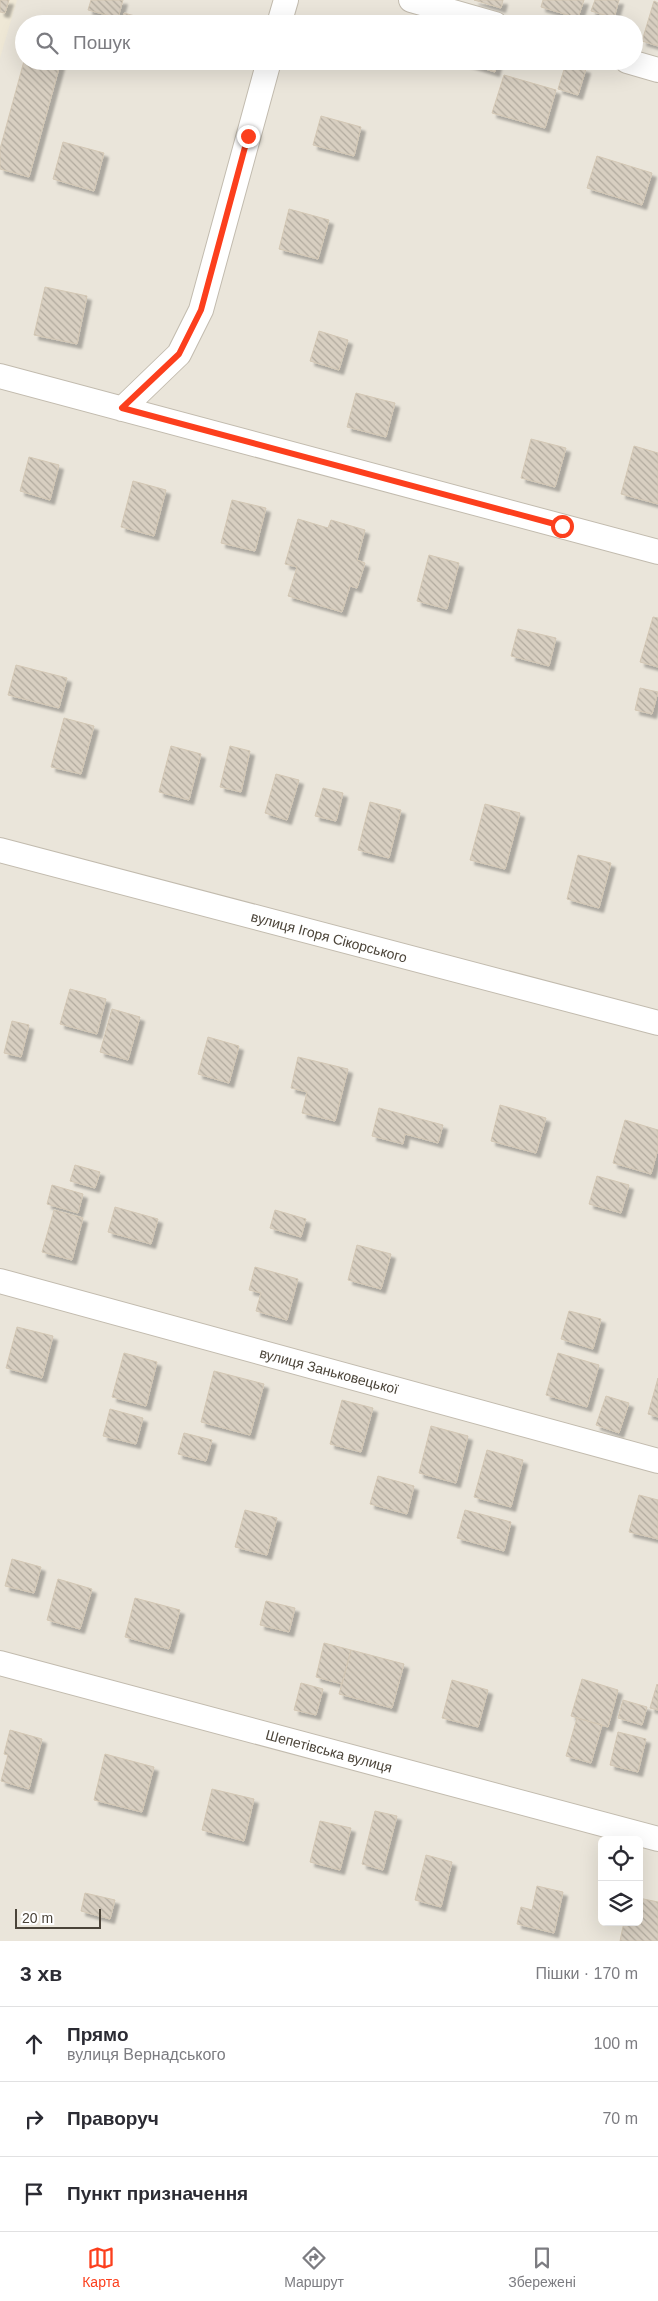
<!DOCTYPE html>
<html lang="uk">
<head>
<meta charset="utf-8">
<style>
	:root { --surface:#fff; --page:#f7f7f7; --text:#2b2b33; --muted:#7c7c81; --line:#e1e1e2; --accent:#fc3f1d }
	body { margin:0; font-family:Arial,sans-serif; background:var(--page); color:var(--text) }
	.controls { position:absolute; right:15px; bottom:15px; display:grid; overflow:hidden; border-radius:8px; box-shadow:0 5px 20px #0002 }
	.controls button { width:45px; height:45px; display:grid; place-items:center; padding:0; border:0; border-bottom:1px solid var(--line); background:var(--surface); color:var(--text); font:25px sans-serif }
	.scale { position:absolute; left:15px; bottom:12px; width:86px; box-sizing:border-box; padding-left:5px; border:2px solid #4b4439; border-top:0; font-size:14px; line-height:18px; white-space:nowrap; color:#4b4439; -webkit-text-stroke:4px #fff; paint-order:stroke }
	.stop { position:absolute; width:15px; height:15px; margin:-11px; border:4px solid #fc3f1d; border-radius:50%; background:#fff }
	.stop.end { background:#fc3f1d; border-color:#fff; box-shadow:0 1px 5px #0008 }
	.list { margin:0; padding:0; list-style:none }
	h2 { display:flex; justify-content:space-between; align-items:center; height:65px; margin:0; padding:0 20px; font-size:21px }
	h2 small { font-size:16px; font-weight:400; color:var(--muted) }
	.list li { display:grid; grid-template-columns:32px 1fr auto; gap:15px; align-items:center; box-sizing:border-box; height:75px; padding:0 20px; border-top:1px solid var(--line) }
	.list b { display:block; font-size:19px; white-space:nowrap }
	.list p { margin:0; font-size:16px; white-space:nowrap; color:var(--muted) }
	.list em { font-size:16px; font-style:normal; color:var(--muted) }
	.icon { flex:none; width:28px; height:28px; fill:none; stroke:currentColor; stroke-width:2; stroke-linecap:round; stroke-linejoin:round }
	.map { position:relative; flex:none; width:658px; height:1941px; overflow:hidden }
	.search { position:absolute; background:var(--surface); box-shadow:0 5px 20px #0002; left:15px; right:15px; top:15px; height:55px; display:flex; align-items:center; gap:12px; box-sizing:border-box; padding:0 18px; border-radius:28px; color:var(--muted); font-size:19px }
	.sheet { height:290px; background:var(--surface) }
	nav { display:flex; justify-content:space-around; align-items:center; box-sizing:border-box; height:70px; border-top:1px solid var(--line); background:var(--surface); font-size:14px; color:var(--muted) }
	nav a { display:grid; justify-items:center; gap:2px }
	nav .on { color:var(--accent) }
	.map>svg:first-child { display:block }
	.residential { fill:#eae5da; fill-rule:evenodd }
	.education { fill:#efe8d6 }
	.building { fill:url(#building-back-hatch); stroke:#d3c7b4; filter:url(#shadow) }
	.lines { fill:none; stroke-linecap:round; stroke-linejoin:round }
	.minor-casing { stroke:#c2bbae; stroke-width:26 }
	.minor { stroke:#fff; stroke-width:24 }
	.route { stroke:#fc3f1d; stroke-width:6 }
	.labels { text-anchor:middle; dominant-baseline:central; stroke-width:4.5; stroke-linejoin:round; paint-order:stroke }
	.street-label { font-size:14px; fill:#4b4439; stroke:#fff }
</style>
</head>
<body>
<div class="map">
<svg width="658" height="1941" viewBox="0 0 658 1941">
	<defs>
		<pattern id="building-back-hatch" width="6" height="6" patternUnits="userSpaceOnUse" patternTransform="scale(1.25)"><rect width="6" height="6" fill="#d8cfc1"/><path d="M-1 5l2 2M0 0l6 6M5-1l2 2" fill="none" stroke="#b1aa9e"/></pattern>
		<filter id="shadow"><feDropShadow dx="4.5" dy="4.5" stdDeviation="1" flood-color="#0004"/></filter>
	</defs>
	<rect width="100%" height="100%" fill="#f6f3ec"/>
	<!-- residential -->
	<path class="residential" d="M0,0H658V1941H0ZM24,24H634V61H24ZM602,1840H639V1922H602Z"/>
	<!-- education -->
	<path class="education" d="M0,0H17L0,58Z"/>
	<!-- building -->
	<path class="building" d="M0,0H9L5,13L0,12Z
		M91,0H123L118,18L88,10Z
		M474,0H503L501,8Z
		M543,0H584L578,18L541,7Z
		M595,0H619L614,18L591,11Z
		M654,1L658,3V46L642,41Z
		M124,13L154,21L153,24H121Z
		M348,18L368,24H347Z
		M24,61H61L29,177L0,169V149Z
		M467,61H498L495,72L466,63Z
		M566,63L586,69L578,95L558,89Z
		M504,75L556,90L545,128L492,113Z
		M321,116L361,127L354,156L313,145Z
		M63,142L104,153L94,191L53,179Z
		M597,156L652,173L642,205L587,188Z
		M289,209L329,220L318,259L279,249Z
		M45,287L87,296L77,344L34,335Z
		M319,331L348,340L339,370L310,361Z
		M356,393L395,403L386,437L347,427Z
		M531,439L566,448L555,487L521,478Z
		M634,446L658,453V504L621,494Z
		M29,457L59,465L50,500L20,491Z
		M133,481L166,490L154,536L121,527Z
		M232,500L266,508L255,551L221,543Z
		M298,519L328,528L331,520L365,530L357,560L365,563L357,588L350,586L342,612L288,596L297,567L285,564Z
		M429,555L459,563L447,609L417,601Z
		M653,617L658,618V667L640,662Z
		M518,629L556,638L549,666L511,656Z
		M16,665L67,678L59,708L8,695Z
		M640,688L658,692L652,714L635,710Z
		M64,718L94,726L81,774L51,767Z
		M171,746L201,754L189,800L159,792Z
		M230,746L250,751L241,792L220,787Z
		M276,774L299,780L287,820L265,813Z
		M323,788L343,793L336,821L315,816Z
		M370,802L401,810L389,858L358,850Z
		M485,804L520,813L505,869L470,860Z
		M578,855L611,863L599,908L567,899Z
		M70,989L106,999L97,1034L60,1024Z
		M112,1009L140,1017L128,1060L100,1052Z
		M12,1021L29,1025L21,1057L4,1053Z
		M208,1037L239,1046L229,1083L198,1074Z
		M298,1057L348,1069L335,1121L302,1113L307,1092L291,1088Z
		M500,1105L546,1118L536,1153L491,1141Z
		M379,1108L443,1125L438,1143L405,1134L403,1144L372,1136Z
		M625,1120L658,1130V1149L651,1174L613,1163Z
		M75,1165L100,1172L95,1188L70,1181Z
		M597,1176L629,1185L621,1213L589,1204Z
		M52,1185L83,1194L78,1213L47,1204Z
		M115,1207L158,1219L151,1244L108,1232Z
		M54,1210L83,1218L72,1260L42,1252Z
		M275,1210L306,1219L301,1237L270,1228Z
		M357,1245L391,1254L381,1289L348,1280Z
		M255,1267L298,1279L287,1320L256,1311L261,1293L249,1290Z
		M569,1311L601,1319L593,1349L561,1339Z
		M17,1327L53,1336L42,1378L6,1368Z
		M124,1353L157,1362L146,1406L112,1397Z
		M558,1353L599,1365L587,1407L546,1395Z
		M214,1371L264,1384L250,1435L201,1422Z
		M658,1378V1417L648,1414Z
		M606,1396L629,1403L619,1433L596,1425Z
		M342,1400L373,1408L361,1452L330,1444Z
		M110,1409L143,1418L136,1444L103,1436Z
		M431,1426L468,1436L456,1483L419,1473Z
		M184,1433L212,1440L206,1461L178,1454Z
		M487,1450L523,1460L511,1507L474,1497Z
		M378,1476L414,1486L407,1514L370,1504Z
		M639,1495L658,1500V1539L629,1532Z
		M245,1510L277,1518L267,1555L235,1547Z
		M465,1510L511,1522L504,1551L457,1538Z
		M12,1559L41,1567L34,1593L5,1586Z
		M58,1579L92,1589L80,1629L47,1620Z
		M135,1598L180,1610L169,1649L125,1637Z
		M266,1601L295,1608L289,1632L260,1625Z
		M324,1643L351,1650L342,1684L316,1677Z
		M351,1650L404,1664L392,1708L339,1694Z
		M582,1679L618,1690L608,1727L571,1716Z
		M452,1680L488,1690L478,1727L442,1718Z
		M301,1683L323,1689L316,1715L294,1710Z
		M657,1684L658,1685V1710L650,1708Z
		M623,1700L647,1707L642,1725L618,1718Z
		M577,1718L602,1725L591,1763L566,1756Z
		M10,1730L42,1739L29,1789L1,1781L8,1755L4,1754Z
		M618,1732L646,1739L638,1772L610,1765Z
		M105,1754L154,1767L142,1812L94,1800Z
		M212,1789L254,1799L244,1841L202,1830Z
		M375,1811L397,1816L383,1870L362,1864Z
		M320,1821L351,1828L340,1870L310,1862Z
		M426,1855L452,1862L441,1907L415,1900Z
		M537,1886L563,1892L554,1933L517,1924L521,1907L532,1910Z
		M85,1893L115,1900L110,1919L81,1911Z
		M639,1898L658,1902V1941H620L624,1922H639Z"/>
	<g class="lines">
		<!-- minor casing -->
		<g class="minor-casing">
			<path id="minor" d="M411,0L495,24
				M279,24L286,0
				M627,61L658,70
				M0,376L658,552
				M122,409L179,354L201,310L269,61
				M0,850L658,1023
				M0,1281L658,1461
				M0,1663L658,1839"/>
		</g>
		<!-- minor -->
		<use href="#minor" class="minor"/>
	</g>
	<g class="lines">
		<!-- route -->
		<path class="route" d="M248,136L201,310L179,354L122,408L562,526"/>
	</g>
	<g class="labels">
		<!-- street labels -->
		<g class="street-label">
			<text transform="translate(329 937) rotate(15)">вулиця Ігоря Сікорського</text>
			<text transform="translate(329 1371) rotate(15)">вулиця Заньковецької</text>
			<text transform="translate(329 1751) rotate(15)">Шепетівська вулиця</text>
		</g>
	</g>
</svg>
<div class="controls">
<button><svg class="icon" aria-label="locate" viewBox="0 0 24 24"><circle cx="12" cy="12" r="6"/><path d="M12 2v4M12 18v4M2 12h4M18 12h4"/></svg></button>
<button><svg class="icon" aria-label="layers" viewBox="0 0 24 24"><path d="M12 4l9 5-9 5-9-5zM3 14l9 5 9-5"/></svg></button>
</div>
<div class="scale">20 m</div>
<div class="stop" style="left:562px;top:526px"></div>
<div class="stop end" style="left:248px;top:136px"></div>
<div class="search"><svg class="icon" aria-label="search" viewBox="0 0 24 24"><circle cx="10" cy="10" r="6"/><path d="M15 15l6 6"/></svg>Пошук</div>
</div>
<section class="sheet">
<h2>3 хв<small>Пішки · 170 m</small></h2>
<ul class="list">
<li><svg class="icon" aria-label="ahead" viewBox="0 0 24 24"><path d="M12 20V5M6 11l6-6 6 6"/></svg><div><b>Прямо</b><p>вулиця Вернадського</p></div><em>100 m</em></li>
<li><svg class="icon" aria-label="right" viewBox="0 0 24 24"><path d="M7 20v-9h11M14 6l5 5-5 5"/></svg><div><b>Праворуч</b></div><em>70 m</em></li>
<li><svg class="icon" aria-label="arrive" viewBox="0 0 24 24"><path d="M6 21V4h12l-3 4 3 4H6"/></svg><div><b>Пункт призначення</b></div></li>
</ul>
</section>
<nav>
<a class="on"><svg class="icon" aria-label="map" viewBox="0 0 24 24"><path d="M3 6l6-2 6 2 6-2v14l-6 2-6-2-6 2zM9 4v14M15 6v14"/></svg>Карта</a>
<a><svg class="icon" aria-label="directions" viewBox="0 0 24 24"><path d="M12 3l9 9-9 9-9-9zM9 14v-3h6M13 9l2 2-2 2"/></svg>Маршрут</a>
<a><svg class="icon" aria-label="saved" viewBox="0 0 24 24"><path d="M7 4h10v16l-5-4-5 4z"/></svg>Збережені</a>
</nav>
</body>
</html>
